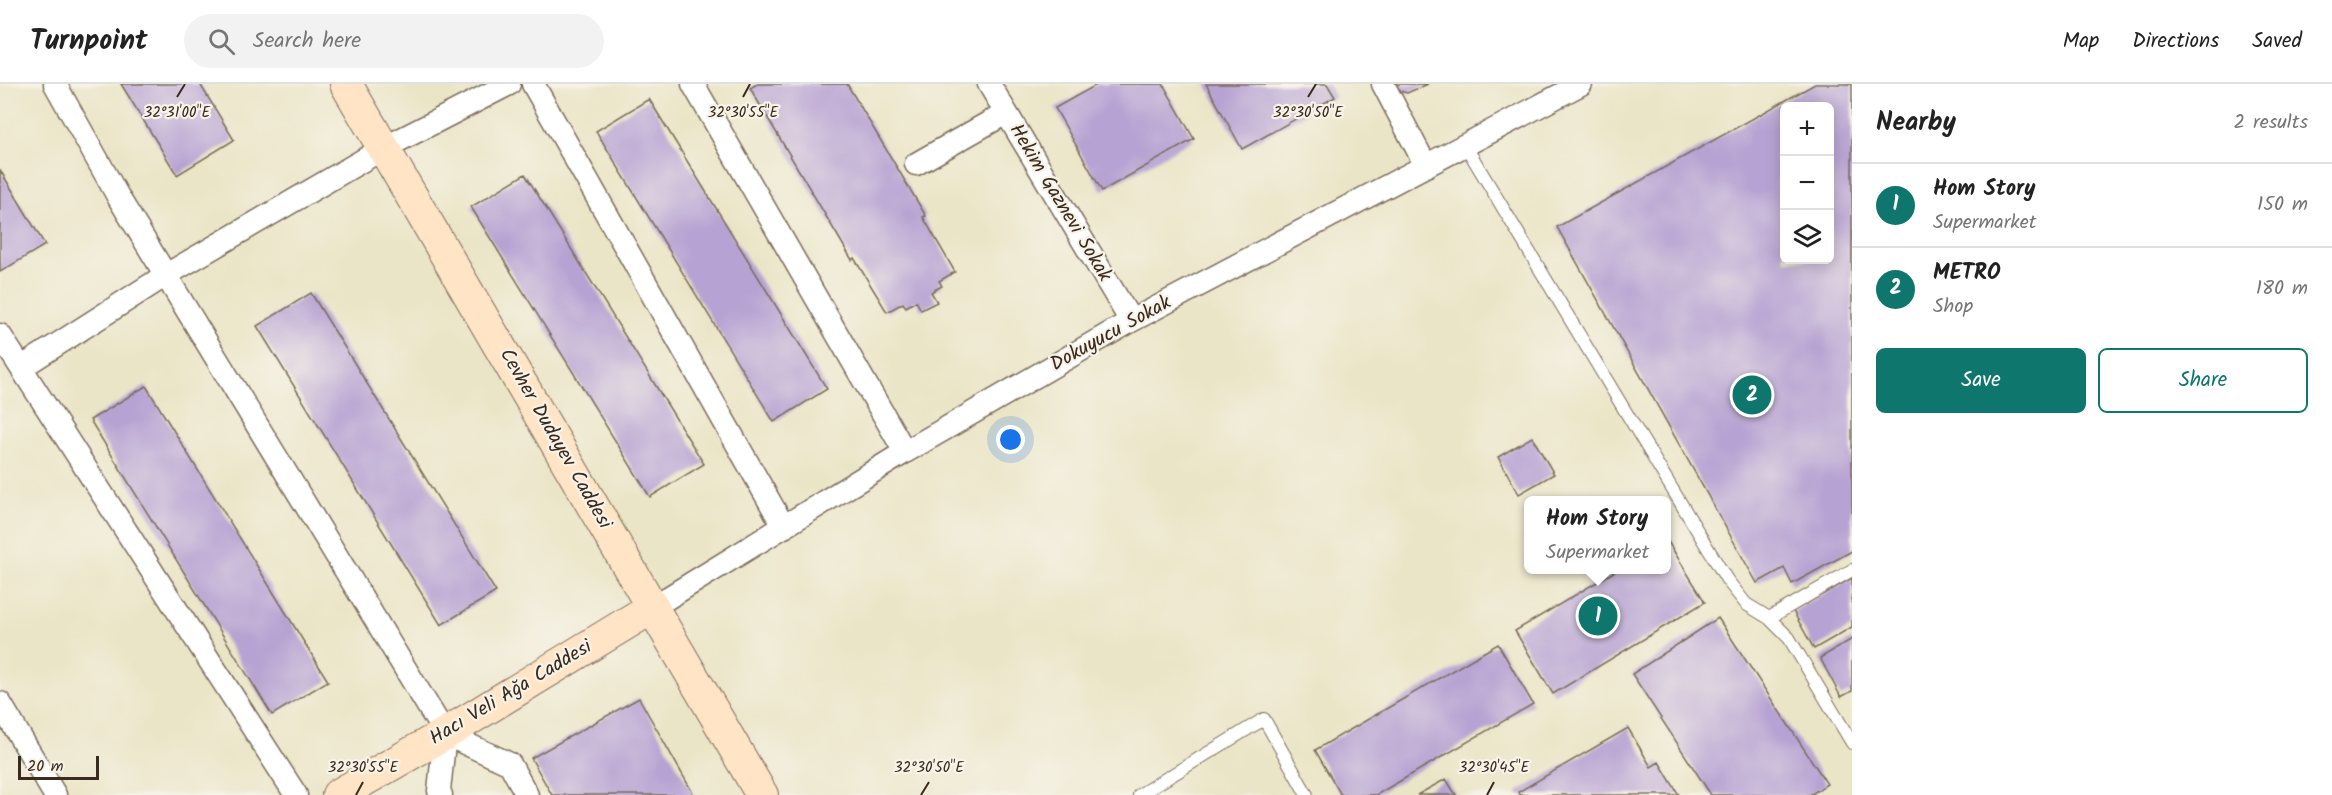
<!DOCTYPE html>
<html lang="en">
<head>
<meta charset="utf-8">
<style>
	:root { --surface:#fff; --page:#f2f2f2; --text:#222; --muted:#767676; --line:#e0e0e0; --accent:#0f766e }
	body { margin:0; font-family:Kalam,sans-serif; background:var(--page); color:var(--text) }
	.controls { position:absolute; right:18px; top:18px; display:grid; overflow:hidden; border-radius:9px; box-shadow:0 3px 15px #0003 }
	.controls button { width:54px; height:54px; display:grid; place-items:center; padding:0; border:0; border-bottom:2px solid var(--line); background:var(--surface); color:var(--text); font:30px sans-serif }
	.scale { position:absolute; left:18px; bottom:15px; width:81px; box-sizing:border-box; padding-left:6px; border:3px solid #3b2a1e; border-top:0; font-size:16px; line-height:21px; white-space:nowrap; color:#3b2a1e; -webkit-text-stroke:4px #f7f3e8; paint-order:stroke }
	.you { position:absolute; left:1011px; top:356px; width:21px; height:21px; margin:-15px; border:4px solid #fff; border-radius:50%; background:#1a73e8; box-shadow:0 0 0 9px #1a73e833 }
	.badge { display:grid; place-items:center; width:39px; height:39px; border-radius:50%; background:var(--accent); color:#fff; font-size:20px; font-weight:700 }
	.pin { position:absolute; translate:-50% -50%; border:3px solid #fff; box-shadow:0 2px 6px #0006 }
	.popup { position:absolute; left:1524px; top:412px; width:147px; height:78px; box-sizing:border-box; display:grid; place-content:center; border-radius:9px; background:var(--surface); filter:drop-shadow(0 2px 4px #0005); font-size:20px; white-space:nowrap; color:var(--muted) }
	.popup b { font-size:22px; color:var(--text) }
	.popup::after { content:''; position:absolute; left:50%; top:100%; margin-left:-12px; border:12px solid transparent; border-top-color:var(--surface) }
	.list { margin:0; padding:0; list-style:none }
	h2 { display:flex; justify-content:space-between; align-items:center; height:78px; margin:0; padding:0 24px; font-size:26px }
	h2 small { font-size:20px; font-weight:400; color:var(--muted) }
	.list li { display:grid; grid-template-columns:39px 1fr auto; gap:18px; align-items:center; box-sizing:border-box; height:84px; padding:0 24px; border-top:2px solid var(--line) }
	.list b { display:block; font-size:22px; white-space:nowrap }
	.list p { margin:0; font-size:20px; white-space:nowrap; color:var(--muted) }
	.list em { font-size:20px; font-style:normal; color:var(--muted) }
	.actions { display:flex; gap:12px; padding:18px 24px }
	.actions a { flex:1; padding:14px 0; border:2px solid var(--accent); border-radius:9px; text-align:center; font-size:21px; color:var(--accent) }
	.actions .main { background:var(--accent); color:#fff }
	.icon { flex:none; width:33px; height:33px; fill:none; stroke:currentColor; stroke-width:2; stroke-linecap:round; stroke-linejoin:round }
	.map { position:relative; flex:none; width:1852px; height:711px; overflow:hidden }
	header { display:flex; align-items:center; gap:36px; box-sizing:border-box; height:84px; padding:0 30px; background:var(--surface); border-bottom:2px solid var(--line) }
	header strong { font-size:28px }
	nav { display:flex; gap:33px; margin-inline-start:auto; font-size:21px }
	.search { width:420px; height:54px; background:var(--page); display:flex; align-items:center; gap:15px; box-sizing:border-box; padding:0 21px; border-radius:33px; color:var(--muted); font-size:22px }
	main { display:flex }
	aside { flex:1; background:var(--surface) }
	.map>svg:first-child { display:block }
	.building { fill:#b7a3d3; fill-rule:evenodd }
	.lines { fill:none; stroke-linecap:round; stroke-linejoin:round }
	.lane-casing { stroke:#796b59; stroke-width:14 }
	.street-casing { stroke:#796b59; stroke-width:25 }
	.secondary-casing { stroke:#796b59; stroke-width:34 }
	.lane { stroke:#fff; stroke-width:12 }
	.street { stroke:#fff; stroke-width:22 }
	.secondary { stroke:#ffe4c6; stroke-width:32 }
	.ticks { fill:none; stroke:#3b2a1e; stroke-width:2 }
	.labels { text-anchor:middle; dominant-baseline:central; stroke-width:4.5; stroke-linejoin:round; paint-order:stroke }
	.street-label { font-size:20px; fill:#3b2a1e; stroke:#f7f3e8 }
	.ticks-label { font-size:15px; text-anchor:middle; fill:#3b2a1e; stroke:#f7f3e8; stroke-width:4.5; stroke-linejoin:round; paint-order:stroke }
</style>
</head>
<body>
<header>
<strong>Turnpoint</strong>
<div class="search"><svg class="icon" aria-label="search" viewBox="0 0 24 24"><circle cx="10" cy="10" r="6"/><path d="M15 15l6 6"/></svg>Search here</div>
<nav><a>Map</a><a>Directions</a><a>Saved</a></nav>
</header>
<main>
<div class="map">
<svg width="1852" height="711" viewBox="0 0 1852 711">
	<rect width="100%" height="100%" fill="#f7f3e8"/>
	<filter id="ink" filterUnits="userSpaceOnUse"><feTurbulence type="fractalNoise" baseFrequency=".0167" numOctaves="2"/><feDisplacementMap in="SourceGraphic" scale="12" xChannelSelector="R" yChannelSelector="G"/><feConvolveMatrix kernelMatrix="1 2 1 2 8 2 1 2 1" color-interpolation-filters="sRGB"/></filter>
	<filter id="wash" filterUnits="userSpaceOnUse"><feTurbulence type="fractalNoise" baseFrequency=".008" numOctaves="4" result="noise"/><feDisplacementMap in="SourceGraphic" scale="24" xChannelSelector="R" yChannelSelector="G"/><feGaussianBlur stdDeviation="1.35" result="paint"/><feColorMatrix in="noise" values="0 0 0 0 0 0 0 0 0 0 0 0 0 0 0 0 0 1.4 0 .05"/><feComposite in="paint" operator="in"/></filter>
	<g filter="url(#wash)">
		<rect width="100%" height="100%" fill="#ebe5c7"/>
		<g id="blocks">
			<!-- building -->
			<path class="building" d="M121,0H200L234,56L177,91Z
				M757,0H847L926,132L923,133L955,188L939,197L942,202L931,208L937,218L921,226L916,217L906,223L903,219L887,228L854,174L852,176L750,4Z
				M1098,0H1163L1194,55L1102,107L1055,24Z
				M1206,0H1327L1335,13L1242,65Z
				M1396,0H1428L1407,9L1400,7Z
				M1815,0H1852V467L1792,500L1784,484L1757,499L1557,143ZM1784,22H1830V176H1784Z
				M649,15L827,305L774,338L596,47Z
				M0,86L45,161L0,188Z
				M525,90L704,380L650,413L471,123Z
				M311,209L496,508L441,541L257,242Z
				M146,302L328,597L272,631L90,336Z
				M1532,353L1554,390L1519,410L1498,373Z
				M1667,456L1705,518L1553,610L1515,547L1617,486H1667Z
				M1852,494V543L1814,565L1793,527Z
				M1718,534L1827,700L1810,711H1711L1632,590Z
				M1852,555V607L1841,613L1820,574Z
				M1498,560L1533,620L1376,711H1341L1315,666Z
				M639,614L694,711H552L531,674Z
				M1628,644L1651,683L1659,678L1679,711H1519L1518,708Z
				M1446,695L1456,711H1417Z"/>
		</g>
	</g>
	<g filter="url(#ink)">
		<use href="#blocks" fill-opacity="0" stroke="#796b59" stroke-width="1.5"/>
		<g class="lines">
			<!-- lane casing -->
			<g class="lane-casing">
				<path id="lane" d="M1465,61L1727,496L1746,520L1769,534L1789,554L1852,659
					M1769,534L1852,486
					M1139,711L1264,635L1307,711"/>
			</g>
			<!-- street casing -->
			<g class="street-casing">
				<path id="street" d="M55,0L120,116L445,650L510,680L527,711
					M533,0L784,443
					M693,0L905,368
					M989,0L1131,237
					M1383,0L1426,82
					M916,80L1006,29
					M0,251L296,711
					M22,283L166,191L384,64L509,0
					M653,523L905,368L1131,237L1581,0
					M0,619L55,711
					M441,711L439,707L445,650"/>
			</g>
			<!-- secondary casing -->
			<g class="secondary-casing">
				<path id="secondary" d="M346,0L762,711
					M338,711L445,650L653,523"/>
			</g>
			<!-- lane -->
			<use href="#lane" class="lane"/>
			<!-- street -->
			<use href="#street" class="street"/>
			<!-- secondary -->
			<use href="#secondary" class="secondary"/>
		</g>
	</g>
	<!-- ticks -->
	<path class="ticks" d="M177,13L185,0M743,13L750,0M1308,13L1316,0M356,711L363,698M921,711L929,698M1487,711L1494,698"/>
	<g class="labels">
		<!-- street labels -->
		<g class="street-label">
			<text transform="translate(1060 119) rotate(59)">Hekim Gaznevi Sokak</text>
			<text transform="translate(1111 250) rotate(-29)">Dokuyucu Sokak</text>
			<text transform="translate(555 355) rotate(60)">Cevher Dudayev Caddesi</text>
			<text transform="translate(511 609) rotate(-31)">Hacı Veli Ağa Caddesi</text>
		</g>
	</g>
	<g class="ticks-label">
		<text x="177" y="33">32°31'00"E</text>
		<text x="743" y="33">32°30'55"E</text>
		<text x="1308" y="33">32°30'50"E</text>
		<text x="363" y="688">32°30'55"E</text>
		<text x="929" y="688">32°30'50"E</text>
		<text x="1494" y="688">32°30'45"E</text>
	</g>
</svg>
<div class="controls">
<button>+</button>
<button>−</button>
<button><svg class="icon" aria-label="layers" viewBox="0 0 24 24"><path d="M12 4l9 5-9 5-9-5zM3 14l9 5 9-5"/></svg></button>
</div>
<div class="scale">20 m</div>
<div class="you"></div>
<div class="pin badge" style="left:1598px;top:532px">1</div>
<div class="popup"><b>Hom Story</b>Supermarket</div>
<div class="pin badge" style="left:1752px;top:311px">2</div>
</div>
<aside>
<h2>Nearby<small>2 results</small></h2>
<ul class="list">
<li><span class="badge">1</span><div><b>Hom Story</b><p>Supermarket</p></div><em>150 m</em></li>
<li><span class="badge">2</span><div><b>METRO</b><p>Shop</p></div><em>180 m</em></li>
</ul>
<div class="actions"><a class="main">Save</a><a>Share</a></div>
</aside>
</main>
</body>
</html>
